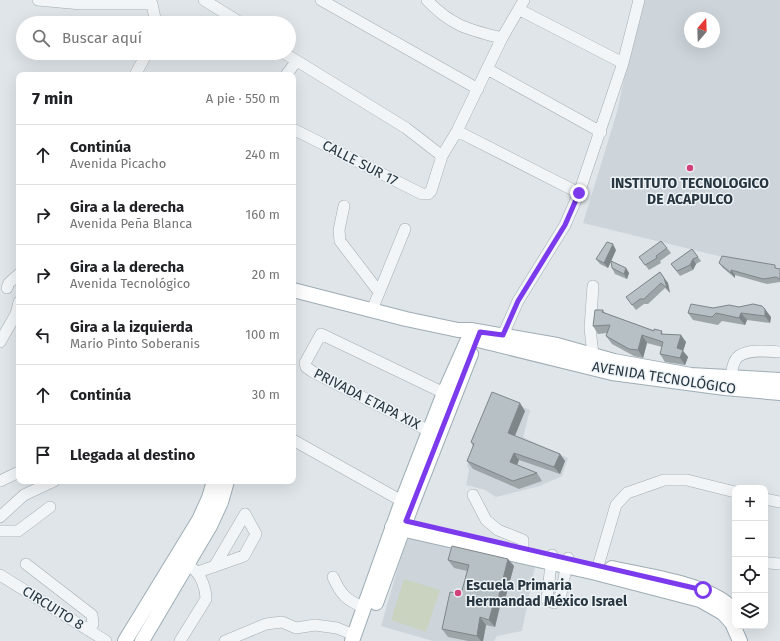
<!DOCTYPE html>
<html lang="es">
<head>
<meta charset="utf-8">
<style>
	:root { --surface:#fff; --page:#f2f2f2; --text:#202124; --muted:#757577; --line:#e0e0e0 }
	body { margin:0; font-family:"Fira Sans",sans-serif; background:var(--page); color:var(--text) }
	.controls { position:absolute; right:12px; bottom:12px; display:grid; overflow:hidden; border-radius:8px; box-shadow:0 4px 16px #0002 }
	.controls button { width:36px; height:36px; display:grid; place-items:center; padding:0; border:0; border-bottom:1px solid var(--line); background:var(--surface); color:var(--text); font:20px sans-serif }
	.compass { position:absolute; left:684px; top:12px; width:36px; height:36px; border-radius:50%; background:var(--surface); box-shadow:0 4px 16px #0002; rotate:19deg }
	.stop { position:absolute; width:12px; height:12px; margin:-9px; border:3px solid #7c3aed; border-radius:50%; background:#fff }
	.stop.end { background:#7c3aed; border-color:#fff; box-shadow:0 1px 4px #0008 }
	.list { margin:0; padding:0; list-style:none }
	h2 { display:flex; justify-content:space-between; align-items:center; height:52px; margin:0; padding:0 16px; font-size:17px }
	h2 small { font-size:13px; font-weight:400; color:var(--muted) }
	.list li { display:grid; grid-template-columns:26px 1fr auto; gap:12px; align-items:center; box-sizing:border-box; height:60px; padding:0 16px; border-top:1px solid var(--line) }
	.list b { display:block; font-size:15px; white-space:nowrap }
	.list p { margin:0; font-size:13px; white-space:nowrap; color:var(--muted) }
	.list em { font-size:13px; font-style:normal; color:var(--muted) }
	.icon { flex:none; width:22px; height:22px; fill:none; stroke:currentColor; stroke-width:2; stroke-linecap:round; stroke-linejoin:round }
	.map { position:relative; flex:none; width:780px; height:641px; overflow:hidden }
	.search { position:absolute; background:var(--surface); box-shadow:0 4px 16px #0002; left:16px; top:16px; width:280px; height:44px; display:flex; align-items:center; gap:10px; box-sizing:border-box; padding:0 14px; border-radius:22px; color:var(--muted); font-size:15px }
	.panel { position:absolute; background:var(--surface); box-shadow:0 4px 16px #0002; left:16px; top:72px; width:280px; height:412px; border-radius:8px }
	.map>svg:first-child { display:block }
	.built { fill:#cdd5db; fill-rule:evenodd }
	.green { fill:#c9d3c0 }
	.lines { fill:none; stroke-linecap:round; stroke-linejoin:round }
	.minor-casing { stroke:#a4adb3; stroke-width:12 }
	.major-casing { stroke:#9eadb5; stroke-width:16 }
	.minor { stroke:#f2f5f7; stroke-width:11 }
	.major { stroke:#fff; stroke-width:14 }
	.wall { fill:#9da5a9 }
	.shaded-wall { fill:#7f868a }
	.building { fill:#b6c0c5; stroke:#7f868a }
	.route { stroke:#7c3aed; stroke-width:5 }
	.poi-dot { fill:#d1407a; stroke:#eef3f6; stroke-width:1.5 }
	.labels { text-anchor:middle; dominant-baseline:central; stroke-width:3; stroke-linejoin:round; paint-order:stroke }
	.street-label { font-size:14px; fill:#273640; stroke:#eef3f6 }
	.poi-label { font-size:14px; font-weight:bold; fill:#273640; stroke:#eef3f6 }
</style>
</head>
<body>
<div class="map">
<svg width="780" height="641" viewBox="0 0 780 641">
	<rect width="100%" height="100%" fill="#dfe5e9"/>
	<!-- built -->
	<path class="built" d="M645,0H780V271L583,223L617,112L625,74ZM690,18H714V42H690Z
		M494,395L530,410L523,437L568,458L562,476L540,486L496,497L485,490L466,485L469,470L467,465Z
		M411,537L536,561L522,631L497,636L494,641H433L381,626L405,543Z"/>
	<!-- green -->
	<path class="green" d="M404,579L440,590L426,632L391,620Z"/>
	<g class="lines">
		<!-- minor casing -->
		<g class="minor-casing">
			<path id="minor" d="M38,0L81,4H152
				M148,0L152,4L156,23
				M204,0L241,23
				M321,0L478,89
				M427,0C451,26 470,30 502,38
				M520,10L623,63
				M284,53L406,128L442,156
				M489,70L601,132
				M135,75L147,53
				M286,75L296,62
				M293,129L422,194H428L431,191L442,156L457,131L502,38L524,0
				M457,131L579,193
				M344,206L339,230L340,241L379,292
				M593,286L590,328L593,355
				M7,288L9,283L19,274
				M372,310L405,229
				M503,335L518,301L565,225L579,193L623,63L639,0
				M0,342L16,314L19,302
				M731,377C732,370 733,360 739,356C749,349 768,351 780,352
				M429,431L313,372L306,367L305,363L321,334L444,393
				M293,440L409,505
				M0,481L19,472
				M473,495L486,520L498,530L523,540V548
				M765,499L780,502
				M0,517L24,495L54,481
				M0,531H18L50,507
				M552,555L547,600L554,603L558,599L561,594L568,558
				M769,563L780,564
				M26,564L92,615L93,624L88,630
				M214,567L245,514
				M198,572L244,556L256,534L245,514
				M596,573L616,505L627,493L664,480H687L735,492
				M0,575L106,641
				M333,577C341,595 346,600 365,608
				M180,641L206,599C206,589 201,574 192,568
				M225,641L266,624L282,622L296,628L315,625L337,628L354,635"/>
		</g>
		<!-- major casing -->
		<g class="major-casing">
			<path id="major" d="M293,290L406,319L458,330H471L557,345L614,361L691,375L780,380
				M478,340L612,373L725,388L780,393
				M392,527L596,573L700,600L723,613L732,623L740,641
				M612,568C645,576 715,584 735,612
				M376,603L411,507L471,354
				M125,641L199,520L209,498L214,481
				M142,641L210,526L221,502L227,481
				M352,641L402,501L444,393L469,337"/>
		</g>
		<!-- minor -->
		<use href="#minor" class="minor"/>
		<!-- major -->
		<use href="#major" class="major"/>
	</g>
	<!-- wall -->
	<path class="wall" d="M667,248L671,253L660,261L661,263L649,270L639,257Z
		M692,249L701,261L696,264L693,270L680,276L671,264Z
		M616,250L608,268L600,264L596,259Z
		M719,263L780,269V282L767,284L735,275V278L723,268Z
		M612,268H626L629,273L627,279L615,274Z
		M660,272L668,283L670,293L665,288L648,304H644L636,310L626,297Z
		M739,307L771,317L770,323L747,320L745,325L722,321L718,325L693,320L688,313L713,308Z
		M603,310L605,313L686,342L683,351L688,357L685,365L665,362L660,354L662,347L647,343L643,358L634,356L612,344L606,336L607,333L598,334L593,326Z
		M525,411L515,436L560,454L565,461L560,474L519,460L517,465L537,473L542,481L519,489L473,469L467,461L473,446L471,442Z
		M448,560L514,566L503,607L500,606L495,627L486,625L483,641H468L448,637L442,629L461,594L467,571L454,568Z"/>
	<!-- shaded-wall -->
	<path class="shaded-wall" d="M613,244L616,250L608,268L604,263Z
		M693,259L696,264L693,270L690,265Z
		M626,268L629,273L627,279L624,274Z
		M731,270L735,275V278L731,273Z
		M664,278L668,283L670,293L667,288Z
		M765,309L771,317L770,323L765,316Z
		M741,313L747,320L745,325L739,318Z
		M642,335L647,343L643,358L638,350Z
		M681,335L686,342L683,351L688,357L685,365L680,358L677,348Z
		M520,403L525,411L513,440L508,433Z
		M514,453L519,460L515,470L510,462Z
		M560,454L565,461L560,474L554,467Z
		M508,559L514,566L503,607L498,599Z
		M495,598L500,606L495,627L489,620Z
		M480,617L486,625L483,641H481L477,636Z"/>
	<!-- building -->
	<path class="building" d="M661,241L667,248L656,256L657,258L645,265L639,257Z
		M607,242L613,244L604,263L596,259Z
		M692,249L698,257L693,259L690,265L677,271L671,264Z
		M722,256L775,265V268L780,269V279L776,277L763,279L731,270V273L719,263Z
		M611,261L626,268L624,274L612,268Z
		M660,272L664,278L667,288L661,283L644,299H640L632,305L626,297Z
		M691,304L713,308L729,305L739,307L753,304L762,306L765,309V316L741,313L739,318L716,313L712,317L688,313Z
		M595,310H603L602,312L654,331V329L662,331L661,334L681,335L677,348L683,350L680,358L660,354L663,342L642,335L638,350L629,349L606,336L610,325L593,326Z
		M492,392L520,403L508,433L560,454L554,467L514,453L510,462L537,473L513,481L467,461L474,444L471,442Z
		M452,546L508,559L498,599L495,598L489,620L480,617L477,636L442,629L450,592L461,594L469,565L448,560Z"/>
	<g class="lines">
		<!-- route -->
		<path class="route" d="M579,193L565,225L518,301L503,335L480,332L406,521L703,590"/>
	</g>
	<!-- markers -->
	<g class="poi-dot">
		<circle cx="690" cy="168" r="4"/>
		<circle cx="458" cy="593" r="4"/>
	</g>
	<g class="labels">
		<!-- street labels -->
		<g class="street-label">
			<text transform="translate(360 163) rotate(27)">CALLE SUR 17</text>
			<text transform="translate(664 378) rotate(9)">AVENIDA TECNOLÓGICO</text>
			<text transform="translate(367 399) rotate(27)">PRIVADA ETAPA XIX</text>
			<text transform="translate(53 608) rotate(32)">CIRCUITO 8</text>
		</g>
		<!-- poi labels -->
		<g class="poi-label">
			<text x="690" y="183">INSTITUTO TECNOLOGICO<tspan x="690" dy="16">DE ACAPULCO</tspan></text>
			<text x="466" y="585" text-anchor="start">Escuela Primaria<tspan x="466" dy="16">Hermandad México Israel</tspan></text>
		</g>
	</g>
</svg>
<div class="controls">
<button>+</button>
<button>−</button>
<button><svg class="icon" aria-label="locate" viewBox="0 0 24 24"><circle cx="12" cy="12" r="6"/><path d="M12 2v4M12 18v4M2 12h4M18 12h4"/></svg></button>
<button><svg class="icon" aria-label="layers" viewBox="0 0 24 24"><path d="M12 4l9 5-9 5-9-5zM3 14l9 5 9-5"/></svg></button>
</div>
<svg class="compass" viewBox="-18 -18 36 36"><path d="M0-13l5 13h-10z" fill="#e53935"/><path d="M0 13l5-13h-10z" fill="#757577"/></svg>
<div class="stop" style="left:703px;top:590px"></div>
<div class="stop end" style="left:579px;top:193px"></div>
<div class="search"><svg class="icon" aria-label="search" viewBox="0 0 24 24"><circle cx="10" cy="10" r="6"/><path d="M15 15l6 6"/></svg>Buscar aquí</div>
<section class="panel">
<h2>7 min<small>A pie · 550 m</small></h2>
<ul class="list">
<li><svg class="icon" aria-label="ahead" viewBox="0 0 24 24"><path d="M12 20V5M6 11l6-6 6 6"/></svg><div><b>Continúa</b><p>Avenida Picacho</p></div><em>240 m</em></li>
<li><svg class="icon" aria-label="right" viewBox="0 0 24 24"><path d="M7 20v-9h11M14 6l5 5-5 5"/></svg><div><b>Gira a la derecha</b><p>Avenida Peña Blanca</p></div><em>160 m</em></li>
<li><svg class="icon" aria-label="right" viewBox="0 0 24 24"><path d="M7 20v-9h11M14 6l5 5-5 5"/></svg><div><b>Gira a la derecha</b><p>Avenida Tecnológico</p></div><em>20 m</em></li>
<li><svg class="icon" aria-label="left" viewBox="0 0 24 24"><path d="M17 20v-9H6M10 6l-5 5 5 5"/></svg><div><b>Gira a la izquierda</b><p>Mario Pinto Soberanis</p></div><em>100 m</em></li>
<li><svg class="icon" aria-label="ahead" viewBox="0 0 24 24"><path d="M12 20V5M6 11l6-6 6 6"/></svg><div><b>Continúa</b></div><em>30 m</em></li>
<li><svg class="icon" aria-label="arrive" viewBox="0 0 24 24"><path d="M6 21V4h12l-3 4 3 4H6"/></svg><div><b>Llegada al destino</b></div></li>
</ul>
</section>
</div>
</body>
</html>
